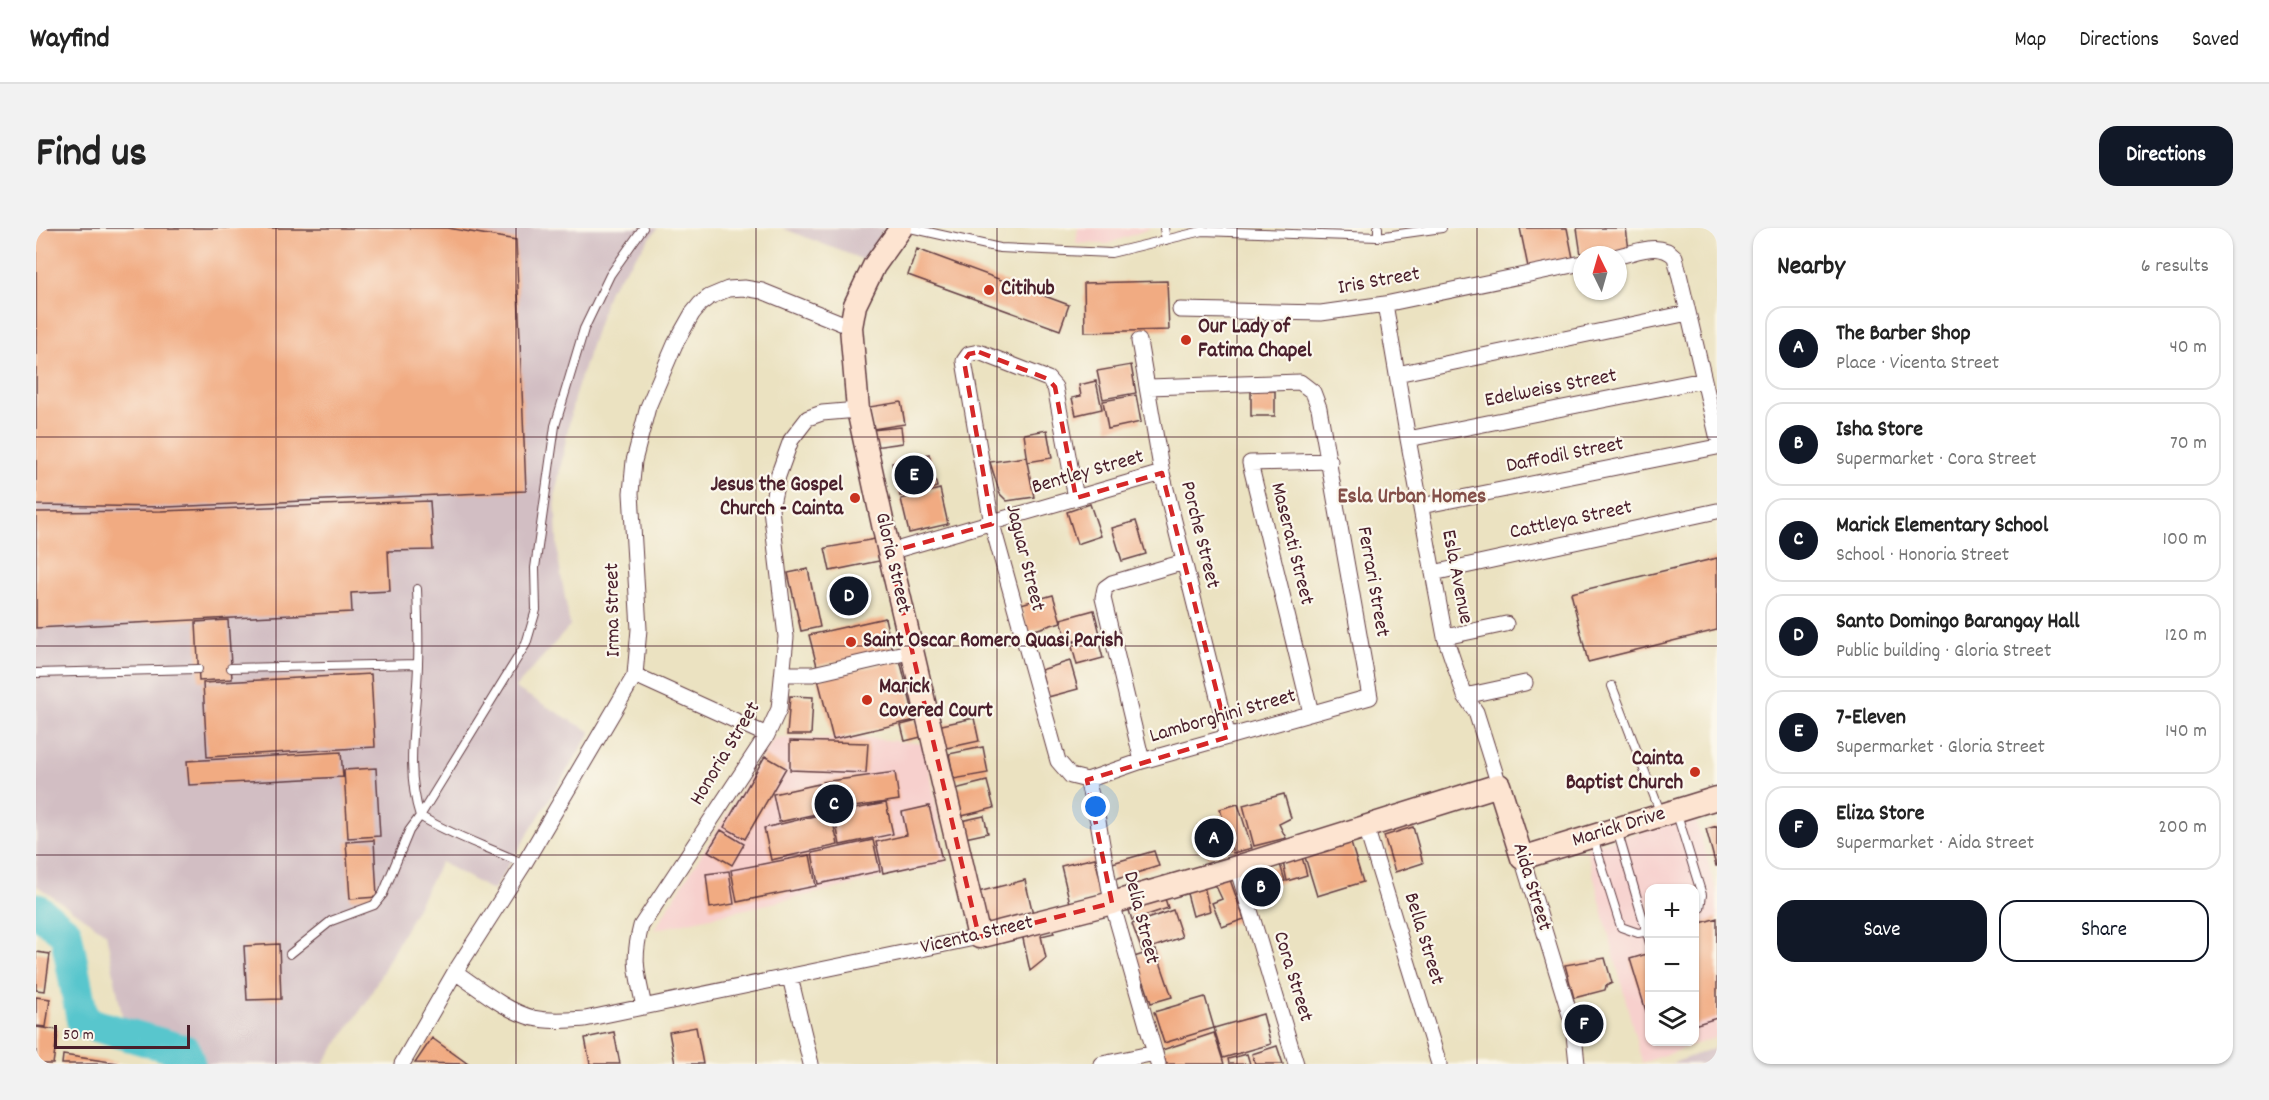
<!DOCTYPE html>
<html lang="en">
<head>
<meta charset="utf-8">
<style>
	:root { --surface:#fff; --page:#f2f2f2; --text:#222; --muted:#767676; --line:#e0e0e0; --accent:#111827 }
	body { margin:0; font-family:Dekko,sans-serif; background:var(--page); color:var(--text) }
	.controls { position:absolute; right:18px; bottom:18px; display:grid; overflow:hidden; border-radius:12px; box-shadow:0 2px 4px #0004 }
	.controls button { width:54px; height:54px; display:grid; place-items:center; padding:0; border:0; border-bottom:2px solid var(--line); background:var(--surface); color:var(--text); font:30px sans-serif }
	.compass { position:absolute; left:1537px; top:18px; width:54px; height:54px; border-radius:50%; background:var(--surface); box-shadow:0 2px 4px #0004; rotate:355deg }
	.scale { position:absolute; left:18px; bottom:15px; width:136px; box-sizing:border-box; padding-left:6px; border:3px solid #4a1f2b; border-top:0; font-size:16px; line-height:21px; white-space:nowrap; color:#4a1f2b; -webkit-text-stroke:4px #fbf7ec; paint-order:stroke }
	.you { position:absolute; left:1060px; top:579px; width:21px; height:21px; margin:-15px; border:4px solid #fff; border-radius:50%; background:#1a73e8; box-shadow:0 0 0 9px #1a73e833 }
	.badge { display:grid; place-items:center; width:39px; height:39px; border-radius:50%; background:var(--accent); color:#fff; font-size:20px; font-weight:700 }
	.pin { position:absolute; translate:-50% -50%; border:3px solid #fff; box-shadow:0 2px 6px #0006 }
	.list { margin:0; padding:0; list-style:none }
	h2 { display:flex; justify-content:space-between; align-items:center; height:78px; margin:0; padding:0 24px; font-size:26px }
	h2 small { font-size:20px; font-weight:400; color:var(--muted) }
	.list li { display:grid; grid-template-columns:39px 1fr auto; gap:18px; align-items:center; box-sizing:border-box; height:84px; margin:0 12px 12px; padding:0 12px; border:2px solid var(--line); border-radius:18px }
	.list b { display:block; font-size:22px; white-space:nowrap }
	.list p { margin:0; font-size:20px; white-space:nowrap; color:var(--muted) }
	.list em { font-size:20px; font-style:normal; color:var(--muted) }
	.actions { display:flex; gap:12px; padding:18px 24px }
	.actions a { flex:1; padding:14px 0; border:2px solid var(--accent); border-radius:18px; text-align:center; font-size:21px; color:var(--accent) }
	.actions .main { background:var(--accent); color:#fff }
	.icon { flex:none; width:33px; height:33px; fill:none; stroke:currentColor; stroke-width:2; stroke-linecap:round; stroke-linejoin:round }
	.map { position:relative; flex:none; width:1681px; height:836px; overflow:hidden; border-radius:18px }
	header { display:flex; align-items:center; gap:36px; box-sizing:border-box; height:84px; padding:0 30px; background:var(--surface); border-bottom:2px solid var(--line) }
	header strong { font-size:28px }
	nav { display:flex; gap:33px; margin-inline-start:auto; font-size:21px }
	.intro { display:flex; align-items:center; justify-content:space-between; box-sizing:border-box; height:144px; padding:0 36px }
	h1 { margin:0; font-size:42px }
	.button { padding:15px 27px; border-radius:18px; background:var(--accent); color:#fff; font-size:21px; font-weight:700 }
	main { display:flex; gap:36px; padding:0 36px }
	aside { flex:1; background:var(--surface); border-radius:18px; box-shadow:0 2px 4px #0004 }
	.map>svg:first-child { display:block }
	.built { fill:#f7d0cd; fill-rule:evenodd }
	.industrial { fill:#d2bec3 }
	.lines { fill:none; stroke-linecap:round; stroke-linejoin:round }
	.river { stroke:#58c6cd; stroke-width:33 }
	.building { fill:#f1ab82 }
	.lane-casing { stroke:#623c42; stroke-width:10 }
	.street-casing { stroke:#623c42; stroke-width:17 }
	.secondary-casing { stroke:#623c42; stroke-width:25 }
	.lane { stroke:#fff; stroke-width:8 }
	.street { stroke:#fff; stroke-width:15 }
	.secondary { stroke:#fde4d1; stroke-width:22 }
	.marked { fill:none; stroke:#d62828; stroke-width:4.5; stroke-dasharray:12 8; stroke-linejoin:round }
	.grid { fill:none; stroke:#4a1f2b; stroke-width:1.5; stroke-opacity:0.55 }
	.poi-dot { fill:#c8321e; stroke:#fbf7ec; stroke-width:2 }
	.labels { text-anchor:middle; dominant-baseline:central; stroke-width:4.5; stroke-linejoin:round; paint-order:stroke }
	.street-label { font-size:21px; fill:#4a1f2b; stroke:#fbf7ec }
	.poi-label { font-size:21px; font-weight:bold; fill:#4a1f2b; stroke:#fbf7ec; text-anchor:start }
	.neighbourhood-label { font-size:22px; font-weight:bold; fill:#845049; stroke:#fbf7ec }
</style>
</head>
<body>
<header>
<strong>Wayfind</strong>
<nav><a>Map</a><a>Directions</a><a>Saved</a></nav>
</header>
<div class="intro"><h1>Find us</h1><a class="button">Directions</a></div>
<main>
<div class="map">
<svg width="1681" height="836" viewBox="0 0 1681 836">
	<rect width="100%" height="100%" fill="#fbf7ec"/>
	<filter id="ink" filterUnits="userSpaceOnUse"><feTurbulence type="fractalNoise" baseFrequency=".0167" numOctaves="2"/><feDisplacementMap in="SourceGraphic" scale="12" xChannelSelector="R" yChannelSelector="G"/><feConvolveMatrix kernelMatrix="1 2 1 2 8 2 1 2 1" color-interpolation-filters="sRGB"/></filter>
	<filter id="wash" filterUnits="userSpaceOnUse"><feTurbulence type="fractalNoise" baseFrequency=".008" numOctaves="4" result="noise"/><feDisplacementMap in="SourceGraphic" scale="24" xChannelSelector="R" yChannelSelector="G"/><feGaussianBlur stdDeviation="1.35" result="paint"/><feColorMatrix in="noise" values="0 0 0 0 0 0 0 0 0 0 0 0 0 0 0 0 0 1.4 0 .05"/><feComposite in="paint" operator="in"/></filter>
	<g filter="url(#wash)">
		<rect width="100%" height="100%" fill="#ebe2c1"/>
		<!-- built -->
		<path class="built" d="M1042,0H1116L1071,16L1040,15Z
			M738,510H833L889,516L911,635L618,702Z
			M1659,589L1681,665V809L1606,835L1550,619ZM1614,660H1658V814H1614Z"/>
		<!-- industrial -->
		<path class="industrial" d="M0,0H622L573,62L538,170L519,268L522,330L534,398L479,460L555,504L457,663L405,634L331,773L287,836H169L165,819L88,798L70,705L1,658L0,655Z
			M746,0H849L828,32Z
			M1681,819V836H1634Z"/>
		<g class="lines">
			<!-- river -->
			<path class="river" d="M0,681L30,705L47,794L149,823L153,836"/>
		</g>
		<g id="blocks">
			<!-- building -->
			<path class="building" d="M0,0H412L480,12L490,263L131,279L0,277Z
				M1484,0H1531L1537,30L1492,39Z
				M1541,0H1590L1593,22L1545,27Z
				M881,21L1033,77L1024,102L872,47Z
				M1131,53L1133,102L1049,104L1048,55Z
				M1095,137L1100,165L1067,171L1061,143Z
				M1060,153L1066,181L1040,187L1036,170L1045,168L1043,157Z
				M1224,160H1232V163H1239V188H1215V163H1223Z
				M1100,167L1105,194L1072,201L1067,173Z
				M865,174L869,196L837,201L833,179Z
				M865,199L867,215L838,219L836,202Z
				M1011,202L1016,230L992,234L988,206Z
				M893,226L901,259L864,268L856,235Z
				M990,229L998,269L971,273L964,266L954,234Z
				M904,261L912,296L873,305L865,271Z
				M394,273L397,322L352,323L354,363L315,365L316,384L0,400V284L125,283Z
				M1054,276L1065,308L1041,316L1031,284Z
				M1100,293L1110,326L1086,333L1076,300Z
				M839,311L843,333L794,343L789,320Z
				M1681,330V402L1552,434L1535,365Z
				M772,341L784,399L765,403L752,345Z
				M1017,367L1025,394L992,404L985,376Z
				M1058,382L1064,406L1031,415L1025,391Z
				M849,390L856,421L781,438L773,407Z
				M192,392L196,451L163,453L160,394Z
				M1061,408L1067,430L1041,437L1035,415Z
				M864,432L879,492L797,511L782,451Z
				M1034,433L1042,461L1012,469L1005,442Z
				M335,446L339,519L171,529L167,455Z
				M754,468L777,469L775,507H751Z
				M938,490L943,513L906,521L901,498Z
				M881,493L885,509L869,513L865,497Z
				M754,513L832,515L830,545L754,542Z
				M947,519L952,545L918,551L913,526Z
				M305,524L307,549L153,557L151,533Z
				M729,528L750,540L709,611L688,599Z
				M340,540L344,608L312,610L308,542Z
				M859,544L863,572L792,583L787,554Z
				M951,553L958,580L926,588L919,561Z
				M783,556L789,584L743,594L737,566Z
				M1248,566L1255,590L1243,596L1250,610L1218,618L1207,577Z
				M850,575L857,606L804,617L798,585Z
				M1202,576L1216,620L1197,625L1184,581Z
				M893,578L906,632L847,645L840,614L871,607L866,584Z
				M795,584L802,617L735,632L728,600Z
				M948,588L952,605L929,610L925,593Z
				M1184,591L1193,623L1172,630L1162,597Z
				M1681,598V638H1680L1670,601Z
				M1377,599L1387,635L1359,644L1348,608Z
				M685,602L708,616L696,637L672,623Z
				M338,612L341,669L314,671L310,614Z
				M837,612L844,643L782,656L776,625Z
				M1315,615L1327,654L1281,668L1269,629Z
				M1118,623L1123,638L1078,652L1073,636Z
				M774,627L780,658L701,674L695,642Z
				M1266,629L1271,647L1251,653L1247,634Z
				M1059,630L1068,667L1034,675L1025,638Z
				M1244,636L1249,653L1233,658L1235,664L1220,669L1213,646Z
				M693,643L698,676L674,680L670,646Z
				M1192,646L1208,691L1186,699L1176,675L1186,671L1177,652Z
				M989,652L997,686L950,698L942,664Z
				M1167,654L1174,683L1157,688L1149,658Z
				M1127,664L1132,680L1096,692L1091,676Z
				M1137,682L1146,709L1106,723L1096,696Z
				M1681,690V790L1658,797V697Z
				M1015,699L1018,705L1005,708L1010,730L994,743L986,706Z
				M243,716L245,771L211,772L208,718Z
				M1120,722L1136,769L1115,775L1108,754L1103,757L1095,730Z
				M0,724L14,726L9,763L0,762Z
				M1614,725V792L1613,793L1594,731Z
				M1569,730L1576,755L1570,758L1569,762L1538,770L1529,737Z
				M0,769L14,771L10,799L0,798Z
				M1169,769L1178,800L1128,815L1118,784Z
				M1227,786L1235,816L1187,830L1178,800Z
				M0,799L22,802L17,836H0Z
				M660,799L667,836H639L633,804Z
				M578,804L584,836H554L549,810Z
				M1178,805L1188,836H1130L1126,822Z
				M396,810L432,836L379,835Z
				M1241,818L1247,836H1219L1216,826Z
				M1211,826L1214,836H1193L1192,831Z
				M27,827L81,835V836H26Z"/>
		</g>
	</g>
	<g filter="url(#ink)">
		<use href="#blocks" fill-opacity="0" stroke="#623c42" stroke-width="1.5"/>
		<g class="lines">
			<!-- lane casing -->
			<g class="lane-casing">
				<path id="lane" d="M874,0L964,20L1075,25L1166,3L1342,9V0
					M1128,0L1130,12
					M1342,9L1406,0
					M195,440L382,436
					M0,445L162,441
					M1576,458L1625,586
					M1641,586L1666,667L1664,680L1658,686
					M1581,602L1614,715
					M1557,610L1585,699L1602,705L1614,703
					M488,636C453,619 416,608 384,588L490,416L500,382L499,340L519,198L548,101L574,47L607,0
					M254,726L295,693L338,677L347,666L373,603L384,588C368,538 381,487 382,436C383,411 382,386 381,361"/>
			</g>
			<!-- street casing -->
			<g class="street-casing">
				<path id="street" d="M1582,28C1602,24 1624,13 1639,29L1681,207
					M1349,76L1372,211L1409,409L1429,468L1440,484L1463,557
					M1144,82L1285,85L1349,76L1546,35
					M1103,113L1126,245L1192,509
					M1361,146L1652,85
					M1372,211L1667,152
					M1040,270L1019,159L1012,151L943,124L933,126L928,133L956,296L1022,533L1035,548L1051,552
					M1385,278L1681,219
					M853,324L1126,245
					M1397,345L1681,283
					M1409,409L1470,396
					M747,446H777L877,423
					M599,447L731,507
					M1429,468L1489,455
					M1275,485L1214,235L1294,233
					M1106,533L1067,370L1069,360L1076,355L1148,334
					M1051,552L1106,533L1334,469L1283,180L1277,164L1264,154L1112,159
					M1051,552L1062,593L1076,675L1122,836
					M1330,599L1403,836
					M1486,630L1537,797L1541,836
					M1201,639L1260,836
					M419,744C443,760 468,782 497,790C514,794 532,792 549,791L943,709
					M754,749L775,836
					M608,779C601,744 596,733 605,698L731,507L743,481L750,409L735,281L742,248L755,212L772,190L786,185L822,182
					M366,836L419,744L488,636L599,447L603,401L595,265L598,233L612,179L639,116L656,86L664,76L673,69L692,61L708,60L726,63L815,99
					M1066,836L1119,825"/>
			</g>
			<!-- secondary casing -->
			<g class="secondary-casing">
				<path id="secondary" d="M865,0L838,38L819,77L815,99L822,182L853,324L943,709L1076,675L1201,639L1463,557L1486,630L1681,570"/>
			</g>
			<!-- lane -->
			<use href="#lane" class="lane"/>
			<!-- street -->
			<use href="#street" class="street"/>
			<!-- secondary -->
			<use href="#secondary" class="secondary"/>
		</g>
	</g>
	<!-- marked area -->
	<path class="marked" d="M943,124L1012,151L1019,159L1040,270L1126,245L1192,509L1051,552L1076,675L943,709L853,324L956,296L928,133L933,126Z"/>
	<!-- grid -->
	<path class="grid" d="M240,0V836M480,0V836M720,0V836M961,0V836M1201,0V836M1441,0V836M0,209H1681M0,418H1681M0,627H1681"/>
	<!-- markers -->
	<g class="poi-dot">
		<circle cx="953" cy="62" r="6"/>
		<circle cx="1150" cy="112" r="6"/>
		<circle cx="819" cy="270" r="6"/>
		<circle cx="815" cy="414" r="6"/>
		<circle cx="831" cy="472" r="6"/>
		<circle cx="1659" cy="544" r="6"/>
	</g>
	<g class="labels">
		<!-- street labels -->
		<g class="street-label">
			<text transform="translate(1343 54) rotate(-10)">Iris Street</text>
			<text transform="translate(1515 161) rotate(-11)">Edelweiss Street</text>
			<text transform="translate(1529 228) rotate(-11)">Daffodil Street</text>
			<text transform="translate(1052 245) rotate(-16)">Bentley Street</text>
			<text transform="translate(1535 293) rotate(-12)">Cattleya Street</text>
			<text transform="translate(1163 307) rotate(76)">Porche Street</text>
			<text transform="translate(1255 316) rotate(76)">Maserati Street</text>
			<text transform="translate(988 330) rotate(76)">Jaguar Street</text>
			<text transform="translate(856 335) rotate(77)">Gloria Street</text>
			<text transform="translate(1420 349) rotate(79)">Esla Avenue</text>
			<text transform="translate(1336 354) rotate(80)">Ferrari Street</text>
			<text transform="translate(578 382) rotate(-91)">Irma Street</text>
			<text transform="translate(1187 489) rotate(-16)">Lamborghini Street</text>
			<text transform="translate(690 526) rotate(-59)">Honoria Street</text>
			<text transform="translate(1583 600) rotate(-17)">Marick Drive</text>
			<text transform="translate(1495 659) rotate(73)">Aida Street</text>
			<text transform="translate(1104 690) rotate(76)">Delia Street</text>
			<text transform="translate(941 708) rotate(-13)">Vicenta Street</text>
			<text transform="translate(1387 711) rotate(73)">Bella Street</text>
			<text transform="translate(1256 749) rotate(73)">Cora Street</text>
		</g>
		<!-- poi labels -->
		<g class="poi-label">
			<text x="965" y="62">Citihub</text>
			<text x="1162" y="100">Our Lady of<tspan x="1162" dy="24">Fatima Chapel</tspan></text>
			<text x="807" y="258" text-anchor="end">Jesus the Gospel<tspan x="807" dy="24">Church - Cainta</tspan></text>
			<text x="827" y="414">Saint Oscar Romero Quasi Parish</text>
			<text x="843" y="460">Marick<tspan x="843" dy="24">Covered Court</tspan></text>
			<text x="1647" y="532" text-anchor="end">Cainta<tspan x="1647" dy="24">Baptist Church</tspan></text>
		</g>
		<!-- neighbourhood labels -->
		<g class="neighbourhood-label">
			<text x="1376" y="269">Esla Urban Homes</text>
		</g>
	</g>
</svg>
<div class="controls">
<button>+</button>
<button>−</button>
<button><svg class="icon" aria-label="layers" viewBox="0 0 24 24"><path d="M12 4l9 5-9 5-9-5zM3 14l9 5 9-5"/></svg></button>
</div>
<svg class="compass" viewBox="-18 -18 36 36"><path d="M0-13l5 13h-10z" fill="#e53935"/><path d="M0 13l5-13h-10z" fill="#767676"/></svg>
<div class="scale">50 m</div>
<div class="you"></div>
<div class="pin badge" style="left:1178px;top:610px">A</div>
<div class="pin badge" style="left:1225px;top:659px">B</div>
<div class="pin badge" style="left:798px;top:576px">C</div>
<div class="pin badge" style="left:813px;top:368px">D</div>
<div class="pin badge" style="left:878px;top:247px">E</div>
<div class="pin badge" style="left:1548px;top:796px">F</div>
</div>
<aside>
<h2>Nearby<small>6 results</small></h2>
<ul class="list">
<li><span class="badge">A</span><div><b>The Barber Shop</b><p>Place · Vicenta Street</p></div><em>40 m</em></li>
<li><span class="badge">B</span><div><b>Isha Store</b><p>Supermarket · Cora Street</p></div><em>70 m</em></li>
<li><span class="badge">C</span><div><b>Marick Elementary School</b><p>School · Honoria Street</p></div><em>100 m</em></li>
<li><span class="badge">D</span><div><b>Santo Domingo Barangay Hall</b><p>Public building · Gloria Street</p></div><em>120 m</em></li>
<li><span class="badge">E</span><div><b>7-Eleven</b><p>Supermarket · Gloria Street</p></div><em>140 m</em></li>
<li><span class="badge">F</span><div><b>Eliza Store</b><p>Supermarket · Aida Street</p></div><em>200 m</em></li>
</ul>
<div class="actions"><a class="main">Save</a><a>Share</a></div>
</aside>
</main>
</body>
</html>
